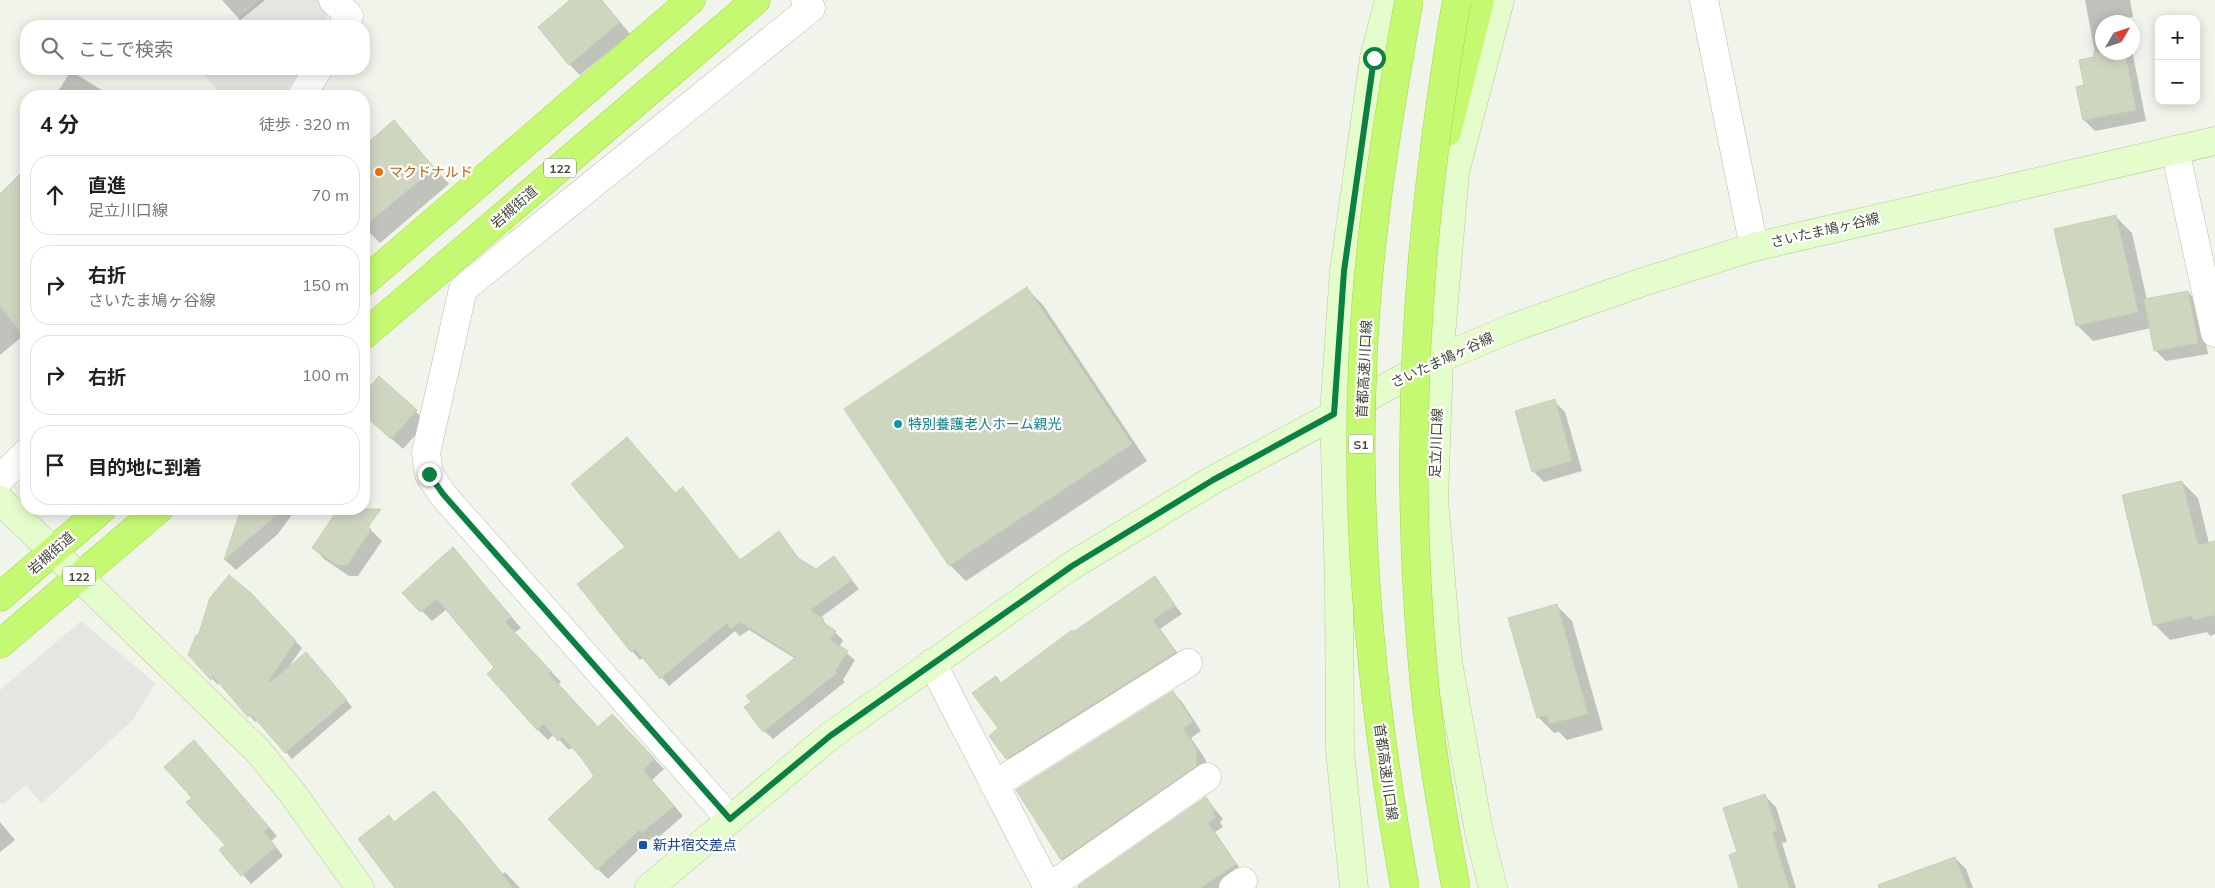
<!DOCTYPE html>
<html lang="ja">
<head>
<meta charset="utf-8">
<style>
	:root { --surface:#fff; --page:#f6f6f6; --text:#202124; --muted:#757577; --line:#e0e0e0 }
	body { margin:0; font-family:Mulish,"Noto Sans JP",sans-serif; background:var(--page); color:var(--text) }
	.controls { position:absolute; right:15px; top:15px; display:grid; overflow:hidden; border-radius:10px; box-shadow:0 2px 12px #0003 }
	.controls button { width:45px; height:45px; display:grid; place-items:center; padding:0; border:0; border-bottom:1px solid var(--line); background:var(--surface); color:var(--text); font:25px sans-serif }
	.compass { position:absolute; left:2095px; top:15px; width:45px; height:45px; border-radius:50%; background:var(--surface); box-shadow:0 2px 12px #0003; rotate:51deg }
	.stop { position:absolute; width:15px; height:15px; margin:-11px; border:4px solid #0b8043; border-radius:50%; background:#fff }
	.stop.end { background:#0b8043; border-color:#fff; box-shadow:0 1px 5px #0008 }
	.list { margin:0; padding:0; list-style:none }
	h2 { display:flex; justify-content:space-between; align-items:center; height:65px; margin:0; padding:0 20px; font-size:21px }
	h2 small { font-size:16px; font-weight:400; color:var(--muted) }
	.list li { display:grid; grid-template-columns:32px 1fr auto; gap:15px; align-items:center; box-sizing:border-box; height:80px; margin:0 10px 10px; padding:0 10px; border:1px solid var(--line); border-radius:20px }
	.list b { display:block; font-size:19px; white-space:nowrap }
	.list p { margin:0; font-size:16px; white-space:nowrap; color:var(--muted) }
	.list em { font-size:16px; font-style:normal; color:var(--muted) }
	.icon { flex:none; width:28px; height:28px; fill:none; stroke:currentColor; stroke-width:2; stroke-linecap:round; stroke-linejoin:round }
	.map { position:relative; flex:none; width:2215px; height:888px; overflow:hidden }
	.search { position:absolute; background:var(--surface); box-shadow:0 2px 12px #0003; left:20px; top:20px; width:350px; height:55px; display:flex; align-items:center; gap:12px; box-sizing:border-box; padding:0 18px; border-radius:20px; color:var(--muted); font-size:19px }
	.panel { position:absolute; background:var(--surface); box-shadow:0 2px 12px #0003; left:20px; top:90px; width:350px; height:425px; border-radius:20px }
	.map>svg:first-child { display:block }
	.parking { fill:#e5e6e1 }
	.shadow { fill:#0003 }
	.building { fill:#cfd6c0; stroke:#c7d0b3 }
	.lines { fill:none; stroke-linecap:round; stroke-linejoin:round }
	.street-casing { stroke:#b9c0ad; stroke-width:29 }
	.secondary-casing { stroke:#b5cc97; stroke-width:29 }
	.highway-casing { stroke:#a3d840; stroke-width:29 }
	.street { stroke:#fff; stroke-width:28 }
	.secondary { stroke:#e5fdcc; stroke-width:28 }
	.highway { stroke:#c5f971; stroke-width:28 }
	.highway-bridge-casing { stroke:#a3d840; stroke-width:29; stroke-linecap:butt }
	.highway-bridge { stroke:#c5f971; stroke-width:28 }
	.route { stroke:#0b8043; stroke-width:6 }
	.food-dot { fill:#e8710a; stroke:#fff; stroke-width:2 }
	.culture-dot { fill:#0f9aa8; stroke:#fff; stroke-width:2 }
	.transit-dot { fill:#1a4fb4; stroke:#fff; stroke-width:2 }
	.labels { text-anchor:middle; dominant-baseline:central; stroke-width:4.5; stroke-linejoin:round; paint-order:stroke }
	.shield { fill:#fff; stroke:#7b7f74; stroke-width:1 }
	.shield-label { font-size:12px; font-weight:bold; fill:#434838 }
	.food-label { font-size:14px; fill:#c56008; stroke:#fff; text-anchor:start }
	.street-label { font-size:14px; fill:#434838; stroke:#fff }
	.culture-label { font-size:14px; fill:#0d838f; stroke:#fff; text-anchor:start }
	.transit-label { font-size:14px; fill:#164399; stroke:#fff; text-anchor:start }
</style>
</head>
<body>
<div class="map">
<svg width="2215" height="888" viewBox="0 0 2215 888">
	<rect width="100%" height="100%" fill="#f0f4ea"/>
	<!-- parking -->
	<path class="parking" d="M260,0H319L323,4L327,16V26H230Z
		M198,69H301L283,96H224Z
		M81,621L155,683L133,720L41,804L26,785L2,805L0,802V690Z"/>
	<!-- shadow -->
	<path class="shadow" d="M222,0H265L240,20Z
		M572,0H602L630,34L580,75L569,64Z
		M2085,0H2130L2133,17L2126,18L2127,22H2102V52H2132V50L2146,121L2095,131L2084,120L2078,88L2086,86L2096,58Z
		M71,71L111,96H55Z
		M394,122L449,184L380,243L364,227V147Z
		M26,170V338L24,335L0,355V196Z
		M2116,217L2132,233L2147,300L2188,292L2199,303L2208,354L2166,361L2155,350L2151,328L2093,341L2077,325Z
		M1027,289L1043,305L1147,461L966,581L950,565Z
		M379,378L427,422L403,449L364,414V395Z
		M1554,401L1565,412L1582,471L1544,482L1533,471Z
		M2182,482L2198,498L2209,543L2215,542V634L2210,636L2207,632L2170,640L2154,624Z
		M683,489L741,561L779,533L802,562L816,570L834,558L859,589L820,618L843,640L839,647L855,660L843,680L845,682L773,739L764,731L796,659L749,630L740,636L735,631L669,686L644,657L640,660L632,651L627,547Z
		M243,509H296L278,534L236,570L225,560Z
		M339,509L371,530L382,541L358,576H349L324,559L314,548Z
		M453,548L521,628L514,633L561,682L558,685L599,729L612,716L664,769L652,780L683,816L653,842L650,839L608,879L598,869L596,776L581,755L573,747L569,750L554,734L548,740L538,730L489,674L496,667L447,609L432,621L404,593Z
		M1154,578L1182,614L1160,629L1183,661L1015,767L1007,758L1000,729L996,677L1002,684Z
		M250,594L302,648L288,668L312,660L352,707L292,759L258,720L255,722L220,681L218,685L189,654L199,638Z
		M1556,605L1572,621L1603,730L1567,740L1559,732L1554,733L1538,717Z
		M1173,692L1182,702L1201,731L1191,738L1206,760L1205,775L1071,868L1062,859L1025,804Z
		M202,750L277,836L271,841L283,856L251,884L221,850L227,845L193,798Z
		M434,792L503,874L505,872L520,888H399L389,817L395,823Z
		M1765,796L1776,807L1787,842L1782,843L1796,888H1740L1739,853Z
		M1206,798L1223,819L1220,822L1223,827L1215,832L1243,873L1223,888H1077Z
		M0,822L15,840L0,852Z
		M1955,858L1966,869L1973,888H1905Z"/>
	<!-- building -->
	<path class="building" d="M570,0H601L620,22L569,65L538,27Z
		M2094,52H2125L2136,110L2083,120L2076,87L2084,85L2079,60L2094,57Z
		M394,120L434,168L364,227V146Z
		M26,168V340L0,306V194Z
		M2116,215L2138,312L2076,326L2054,229Z
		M1027,287L1132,444L949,566L844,409Z
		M2188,291L2198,343L2154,351L2144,299Z
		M379,376L417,410L391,439L364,415V394Z
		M1555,399L1572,461L1532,472L1515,411Z
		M627,437L675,493L683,487L740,560L779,531L798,558L816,569L834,556L852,580L810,610L824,619L822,622L836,631L830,640L848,651L835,671L837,673L763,732L744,707L751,702L746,696L796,657L740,622L731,629L727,623L660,679L635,649L631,652L577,584L625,547L571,484Z
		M2182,481L2198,545L2215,541V615L2193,620L2192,616L2153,625L2122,495Z
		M241,509H284L224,560Z
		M338,509H381L368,527L371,529L347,565H337L312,548Z
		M453,547L511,617L505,622L552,672L549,674L598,727L612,714L655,759L643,770L674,806L642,833L639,830L597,870L548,819L594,776L580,756L562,737L558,741L544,724L537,730L487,674L494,667L437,599L420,612L402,593Z
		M229,575L251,593L296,641L269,680L271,682L306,652L347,700L285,753L251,714L248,717L213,676L211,680L188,655L196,635L198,636L210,598Z
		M1155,576L1175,605L1153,620L1176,652L1006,759L989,736L998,728L972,693L996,676L1001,683L1072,630L1073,632Z
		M1557,604L1588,714L1549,724L1547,715L1537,718L1508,618Z
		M1173,691L1193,722L1183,728L1197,750L1196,766L1061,860L1016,790Z
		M194,740L269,827L264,832L276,847L241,876L219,850L225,845L186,802L192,798L164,767Z
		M434,791L466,828L513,888H395L358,839L389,815L394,822Z
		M1765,794L1777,831L1772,832L1789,888H1739L1729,855L1737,852L1723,808Z
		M1206,797L1215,810L1212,812L1216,818L1208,823L1236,864L1201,888H1080L1078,886Z
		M1955,857L1967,888H1879L1878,885Z"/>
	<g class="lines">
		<!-- street casing -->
		<g class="street-casing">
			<path id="street" d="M333,0L349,16L343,26
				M1704,0L1754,247
				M302,96L318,69
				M2175,150L2215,333
				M0,479L26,453
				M932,663L1048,888
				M994,785L1188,663
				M730,819L443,495L429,474L426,453L463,289L811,8L805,0
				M1048,888L1207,777
				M1233,888L1243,881"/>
		</g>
		<!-- secondary casing -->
		<g class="secondary-casing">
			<path id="secondary" d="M0,500L258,751L293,794L360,888
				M649,888L830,736L1071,566L1213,480L1439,359L1512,328L1643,282L1754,247L2215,141
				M1354,888L1340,751L1339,584L1334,414L1344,271L1374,58L1389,0
				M1493,888L1479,832L1448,662L1434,499L1439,359L1455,172L1500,0"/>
		</g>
		<!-- highway casing -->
		<g class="highway-casing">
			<path id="highway" d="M1447,132L1480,0
				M364,282L691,0
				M364,335L756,0
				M0,597L102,509
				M0,644L159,509"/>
		</g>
		<!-- street -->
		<use href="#street" class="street"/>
		<!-- secondary -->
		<use href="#secondary" class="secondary"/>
		<!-- highway -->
		<use href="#highway" class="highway"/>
		<!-- highway-bridge casing -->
		<g class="highway-bridge-casing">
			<path id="highway-bridge" d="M1405,888C1373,713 1354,534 1363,356C1368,237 1388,118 1409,0
				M1456,888C1442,812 1428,734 1422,657C1407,480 1413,304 1437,129C1443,86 1449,42 1457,0"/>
		</g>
		<!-- highway-bridge -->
		<use href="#highway-bridge" class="highway-bridge"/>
	</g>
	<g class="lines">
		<!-- route -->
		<path class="route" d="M429,474L443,494L730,819L830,736L1072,566L1213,480L1334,414L1344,271L1374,58"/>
	</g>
	<!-- markers -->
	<circle class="food-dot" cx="379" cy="172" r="5"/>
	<circle class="culture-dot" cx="898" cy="424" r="5"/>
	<rect class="transit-dot" x="638" y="840" width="10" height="10" rx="2.5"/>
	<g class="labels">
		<!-- shield labels -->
		<g class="shield">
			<rect x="544" y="158.5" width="32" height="19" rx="4"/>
			<rect x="1348.5" y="434.5" width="25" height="19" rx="4"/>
			<rect x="63" y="566.5" width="32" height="19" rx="4"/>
		</g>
		<g class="shield-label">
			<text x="560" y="168">122</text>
			<text x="1361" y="444">S1</text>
			<text x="79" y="576">122</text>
		</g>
		<!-- food labels -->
		<g class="food-label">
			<text x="389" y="172">マクドナルド</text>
		</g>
		<!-- street labels -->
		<g class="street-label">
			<text transform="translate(514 207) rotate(-41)">岩槻街道</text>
			<text transform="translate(1825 230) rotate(-13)">さいたま鳩ヶ谷線</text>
			<text transform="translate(1442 360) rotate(-25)">さいたま鳩ヶ谷線</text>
			<text transform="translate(1364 369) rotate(-87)">首都高速川口線</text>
			<text transform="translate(1436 443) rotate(-88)">足立川口線</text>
			<text transform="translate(51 553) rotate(-41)">岩槻街道</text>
			<text transform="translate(1386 772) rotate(82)">首都高速川口線</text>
		</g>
		<!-- culture labels -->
		<g class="culture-label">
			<text x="908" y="424">特別養護老人ホーム親光</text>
		</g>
		<!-- transit labels -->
		<g class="transit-label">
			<text x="653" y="845">新井宿交差点</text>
		</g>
	</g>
</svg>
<div class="controls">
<button>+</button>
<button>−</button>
</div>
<svg class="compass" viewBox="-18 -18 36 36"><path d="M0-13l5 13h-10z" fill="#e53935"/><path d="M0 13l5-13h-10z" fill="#757577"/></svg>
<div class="stop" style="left:1374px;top:58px"></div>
<div class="stop end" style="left:429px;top:474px"></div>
<div class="search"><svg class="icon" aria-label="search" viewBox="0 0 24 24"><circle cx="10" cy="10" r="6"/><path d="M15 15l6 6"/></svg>ここで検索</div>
<section class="panel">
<h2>4 分<small>徒歩 · 320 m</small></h2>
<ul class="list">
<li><svg class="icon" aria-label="ahead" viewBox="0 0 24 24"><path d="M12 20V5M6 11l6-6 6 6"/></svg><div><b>直進</b><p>足立川口線</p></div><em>70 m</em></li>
<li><svg class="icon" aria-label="right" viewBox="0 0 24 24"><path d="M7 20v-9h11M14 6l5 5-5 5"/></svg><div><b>右折</b><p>さいたま鳩ヶ谷線</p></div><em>150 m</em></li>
<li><svg class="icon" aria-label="right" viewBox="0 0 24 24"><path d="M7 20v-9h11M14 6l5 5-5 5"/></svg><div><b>右折</b></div><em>100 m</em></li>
<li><svg class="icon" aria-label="arrive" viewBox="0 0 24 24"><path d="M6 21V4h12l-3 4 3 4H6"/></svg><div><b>目的地に到着</b></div></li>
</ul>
</section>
</div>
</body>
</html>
